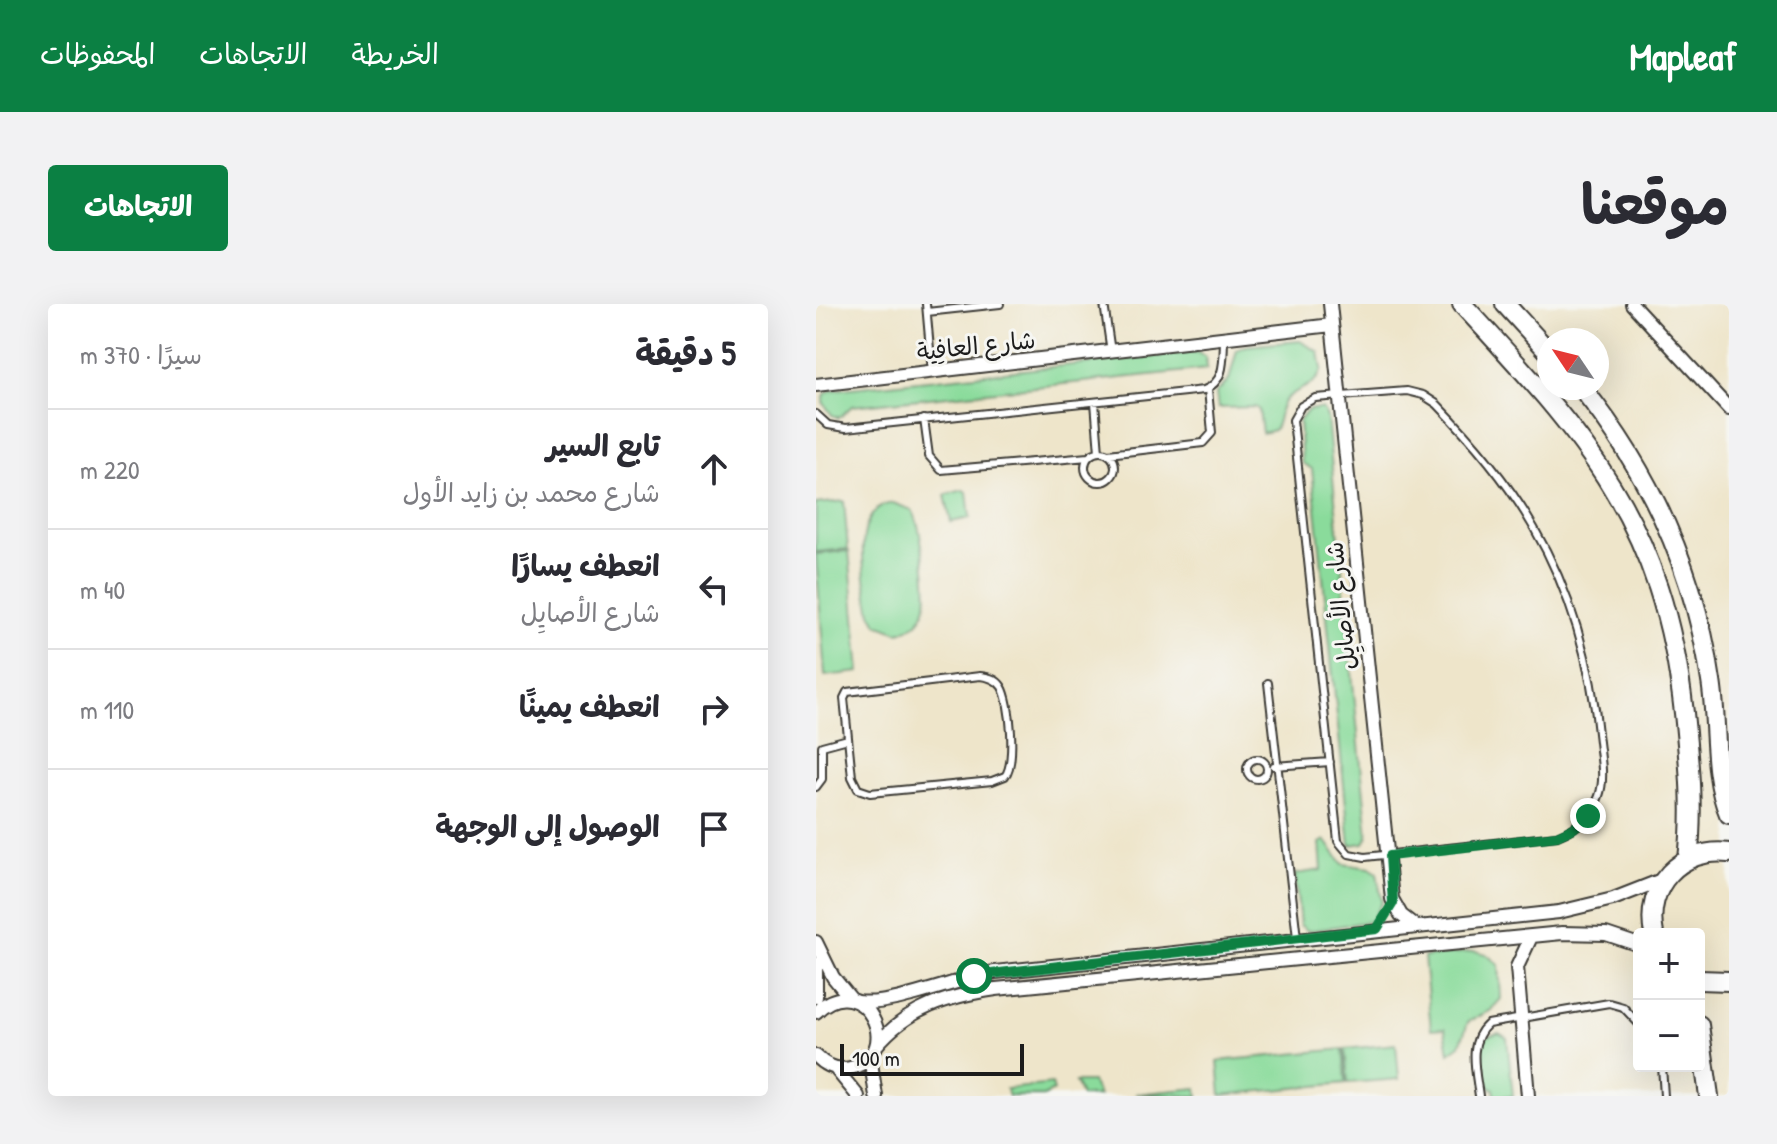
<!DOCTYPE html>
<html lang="ar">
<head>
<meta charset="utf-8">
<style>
	:root { --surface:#fff; --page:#f2f2f3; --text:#2b2b33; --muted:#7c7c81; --line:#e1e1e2; --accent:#0b8043 }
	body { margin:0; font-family:"Patrick Hand","Playpen Sans Arabic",sans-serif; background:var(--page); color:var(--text); direction:rtl }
	.controls { position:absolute; right:24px; bottom:24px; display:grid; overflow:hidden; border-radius:8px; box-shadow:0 8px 32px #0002 }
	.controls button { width:72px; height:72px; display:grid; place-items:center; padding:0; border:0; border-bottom:2px solid var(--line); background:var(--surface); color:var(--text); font:40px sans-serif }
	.compass { position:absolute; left:721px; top:24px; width:72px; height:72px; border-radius:50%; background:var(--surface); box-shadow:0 8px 32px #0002; rotate:305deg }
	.scale { position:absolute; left:24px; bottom:20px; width:184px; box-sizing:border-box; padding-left:8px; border:4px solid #1c1c1c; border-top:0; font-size:22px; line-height:28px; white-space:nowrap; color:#1c1c1c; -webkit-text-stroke:6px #f6f6f2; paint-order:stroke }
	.stop { position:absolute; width:24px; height:24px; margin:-18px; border:6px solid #0b8043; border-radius:50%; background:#fff }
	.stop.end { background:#0b8043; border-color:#fff; box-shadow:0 2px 8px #0008 }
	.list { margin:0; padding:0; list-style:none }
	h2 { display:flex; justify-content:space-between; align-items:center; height:104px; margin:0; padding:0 32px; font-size:34px }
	h2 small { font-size:26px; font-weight:400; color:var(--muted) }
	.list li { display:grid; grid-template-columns:52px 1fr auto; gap:24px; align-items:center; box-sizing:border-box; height:120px; padding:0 32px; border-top:2px solid var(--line) }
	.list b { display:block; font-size:30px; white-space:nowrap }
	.list p { margin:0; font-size:26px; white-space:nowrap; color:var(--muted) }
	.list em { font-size:26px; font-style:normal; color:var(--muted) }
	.icon { flex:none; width:44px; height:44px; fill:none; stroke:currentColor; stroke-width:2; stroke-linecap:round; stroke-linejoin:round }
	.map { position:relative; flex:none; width:913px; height:792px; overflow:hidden; direction:ltr; border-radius:8px }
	header { display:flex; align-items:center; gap:48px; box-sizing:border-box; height:112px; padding:0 40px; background:var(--accent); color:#fff }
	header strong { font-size:38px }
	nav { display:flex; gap:44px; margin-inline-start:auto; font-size:28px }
	.intro { display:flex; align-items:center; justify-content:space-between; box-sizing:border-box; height:192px; padding:0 48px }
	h1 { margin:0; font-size:56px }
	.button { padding:20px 36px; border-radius:8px; background:var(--accent); color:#fff; font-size:28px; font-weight:700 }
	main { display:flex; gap:48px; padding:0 48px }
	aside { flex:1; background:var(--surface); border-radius:8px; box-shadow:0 8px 32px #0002 }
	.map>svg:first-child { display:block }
	.green { fill:#8adb9b; stroke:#537c5c; stroke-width:2 }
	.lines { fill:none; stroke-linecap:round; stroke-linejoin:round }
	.lane-casing { stroke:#3c3a36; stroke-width:10 }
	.street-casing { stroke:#3c3a36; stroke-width:16 }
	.primary-casing { stroke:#3c3a36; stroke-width:22 }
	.lane { stroke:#fff; stroke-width:6 }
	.street { stroke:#fff; stroke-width:12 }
	.primary { stroke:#fff; stroke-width:18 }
	.route { stroke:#0b8043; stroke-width:10 }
	.labels { text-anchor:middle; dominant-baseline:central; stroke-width:6; stroke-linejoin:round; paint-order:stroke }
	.street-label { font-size:24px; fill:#1c1c1c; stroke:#f6f6f2 }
</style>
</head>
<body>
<header>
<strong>Mapleaf</strong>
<nav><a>الخريطة</a><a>الاتجاهات</a><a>المحفوظات</a></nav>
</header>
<div class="intro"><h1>موقعنا</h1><a class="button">الاتجاهات</a></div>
<main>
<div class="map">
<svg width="913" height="792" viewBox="0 0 913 792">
	<rect width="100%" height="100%" fill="#f6f6f2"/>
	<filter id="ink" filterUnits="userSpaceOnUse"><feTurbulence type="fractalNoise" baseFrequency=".0125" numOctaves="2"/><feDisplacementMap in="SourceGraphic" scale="16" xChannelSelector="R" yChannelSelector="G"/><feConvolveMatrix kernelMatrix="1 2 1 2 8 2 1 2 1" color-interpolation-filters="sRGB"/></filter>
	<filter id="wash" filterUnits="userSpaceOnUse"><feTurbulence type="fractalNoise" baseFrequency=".006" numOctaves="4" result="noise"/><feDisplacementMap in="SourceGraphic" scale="32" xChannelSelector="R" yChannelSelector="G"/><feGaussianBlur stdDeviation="1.8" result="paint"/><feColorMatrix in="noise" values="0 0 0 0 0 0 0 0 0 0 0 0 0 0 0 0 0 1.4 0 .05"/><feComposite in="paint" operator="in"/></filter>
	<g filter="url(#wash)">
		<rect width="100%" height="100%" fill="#eee5ca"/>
		<!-- green -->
		<path class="green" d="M484,37L503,48L506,65C499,85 483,82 470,95C461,105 465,116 458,126L446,129L443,106L439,103L402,104L400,89L413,76L421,46L430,42Z
			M380,48L390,53L391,65L36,102L23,114L16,111L7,98L9,90L16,86Z
			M500,105H506L511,113L552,532L548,539L534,541L496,165L486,159L483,117L492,106Z
			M147,186L151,188L154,214L135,218L129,191Z
			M28,197L32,245L0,248V200Z
			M77,199L96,206C105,218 114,289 109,305C106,318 94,326 82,328L61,320L55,309C49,277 32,205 77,199Z
			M33,247L44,368L9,372L0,250Z
			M509,536L527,560L554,564L561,569L566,598L555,617L492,627L484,621L479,570L506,566L504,539Z
			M659,647L670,650L683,661L685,695L674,707L652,718L644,741L633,749L629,724L615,725L608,653Z
			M683,729L691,734L697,792H679L678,785L668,780L664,740L671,732Z
			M580,740L583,775L532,779L529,745Z
			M527,745L530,779L405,791L402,757Z
			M259,778H276L283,792H265Z
			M236,780L238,787L227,792H193L190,785Z
			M381,784L382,792L319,790Z"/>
	</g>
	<g filter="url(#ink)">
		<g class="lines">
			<!-- lane casing -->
			<g class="lane-casing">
				<path id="lane" d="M110,0L116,68
					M288,0L295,48
					M111,8L184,0
					M591,87L607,91L621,100C658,138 692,178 718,224C756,290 776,363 783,438C785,456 789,475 783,492C776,512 760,525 741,532L549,553L533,550L522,537L477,116L485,102L499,94Z
					M279,98L283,148
					M0,110L12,121L30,124L388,86C410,77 407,56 408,35
					M108,115L113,152L125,166L272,153
					M269 163a15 15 0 1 1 30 0a15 15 0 1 1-30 0Z
					M292,150L387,139L396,129L392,85
					M164,372C173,373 181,375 186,383C195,398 200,460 189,472L176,477L54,489L42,485L36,473L28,394L31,388Z
					M452,379L481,634
					M431 465a10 10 0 1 1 20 0a10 10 0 1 1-20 0Z
					M458,462L514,458
					M0,483L6,475V442L32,435
					M846,762L848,792
					M663,792C660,768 651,738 672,720L793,699L807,703L823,720"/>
			</g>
			<!-- street casing -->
			<g class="street-casing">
				<path id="street" d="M514,0L576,595L585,611L598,621
					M816,0L913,105
					M0,81L516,21
					M0,638L17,673L35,695
					M0,660V693
					M42,698C77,703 139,675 179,668L743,608L797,595L848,575
					M0,708C47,661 92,751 34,764C21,767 9,761 0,752
					M60,742C91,704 133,692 180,685L746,629L790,630L823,641
					M54,752L60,792
					M19,764L42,792
					M712,792L701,663L715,633"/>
			</g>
			<!-- primary casing -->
			<g class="primary-casing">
				<path id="primary" d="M646,0C771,135 847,217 868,409C873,458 878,505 872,555
					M689,0L733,48
					M766,84C835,170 879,267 895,377C902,419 896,470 913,510
					M838,630C828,582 865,543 913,549
					M883,676L913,677
					M883,721L893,792"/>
			</g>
			<!-- lane -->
			<use href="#lane" class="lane"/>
			<!-- street -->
			<use href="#street" class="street"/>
			<!-- primary -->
			<use href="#primary" class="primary"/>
		</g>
	</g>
	<g class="lines" filter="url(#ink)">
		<!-- route -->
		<path class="route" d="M158,672L561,625L577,599L574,552L741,532L758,524L772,512"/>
	</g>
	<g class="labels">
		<!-- street labels -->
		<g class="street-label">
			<text transform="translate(160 41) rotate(-6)">شارع العافِية</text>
			<text transform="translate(524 302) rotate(-96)">شارع الأصايِل</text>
		</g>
	</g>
</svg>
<div class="controls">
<button>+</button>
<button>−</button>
</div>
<svg class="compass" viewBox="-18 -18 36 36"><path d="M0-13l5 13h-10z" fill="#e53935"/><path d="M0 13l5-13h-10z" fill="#7c7c81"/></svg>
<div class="scale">100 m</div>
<div class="stop" style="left:158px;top:672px"></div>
<div class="stop end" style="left:772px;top:512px"></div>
</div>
<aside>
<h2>5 دقيقة<small>سيرًا · 370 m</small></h2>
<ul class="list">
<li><svg class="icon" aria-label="ahead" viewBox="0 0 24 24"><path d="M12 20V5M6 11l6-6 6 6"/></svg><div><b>تابع السير</b><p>شارع محمد بن زايد الأول</p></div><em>220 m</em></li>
<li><svg class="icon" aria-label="left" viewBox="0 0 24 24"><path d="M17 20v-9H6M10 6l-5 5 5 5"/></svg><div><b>انعطف يسارًا</b><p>شارع الأصايِل</p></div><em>40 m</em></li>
<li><svg class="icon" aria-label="right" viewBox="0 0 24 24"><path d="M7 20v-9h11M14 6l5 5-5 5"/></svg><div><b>انعطف يمينًا</b></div><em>110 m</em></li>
<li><svg class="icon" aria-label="arrive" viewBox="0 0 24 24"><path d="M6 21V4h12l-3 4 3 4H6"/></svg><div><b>الوصول إلى الوجهة</b></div></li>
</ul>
</aside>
</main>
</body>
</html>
